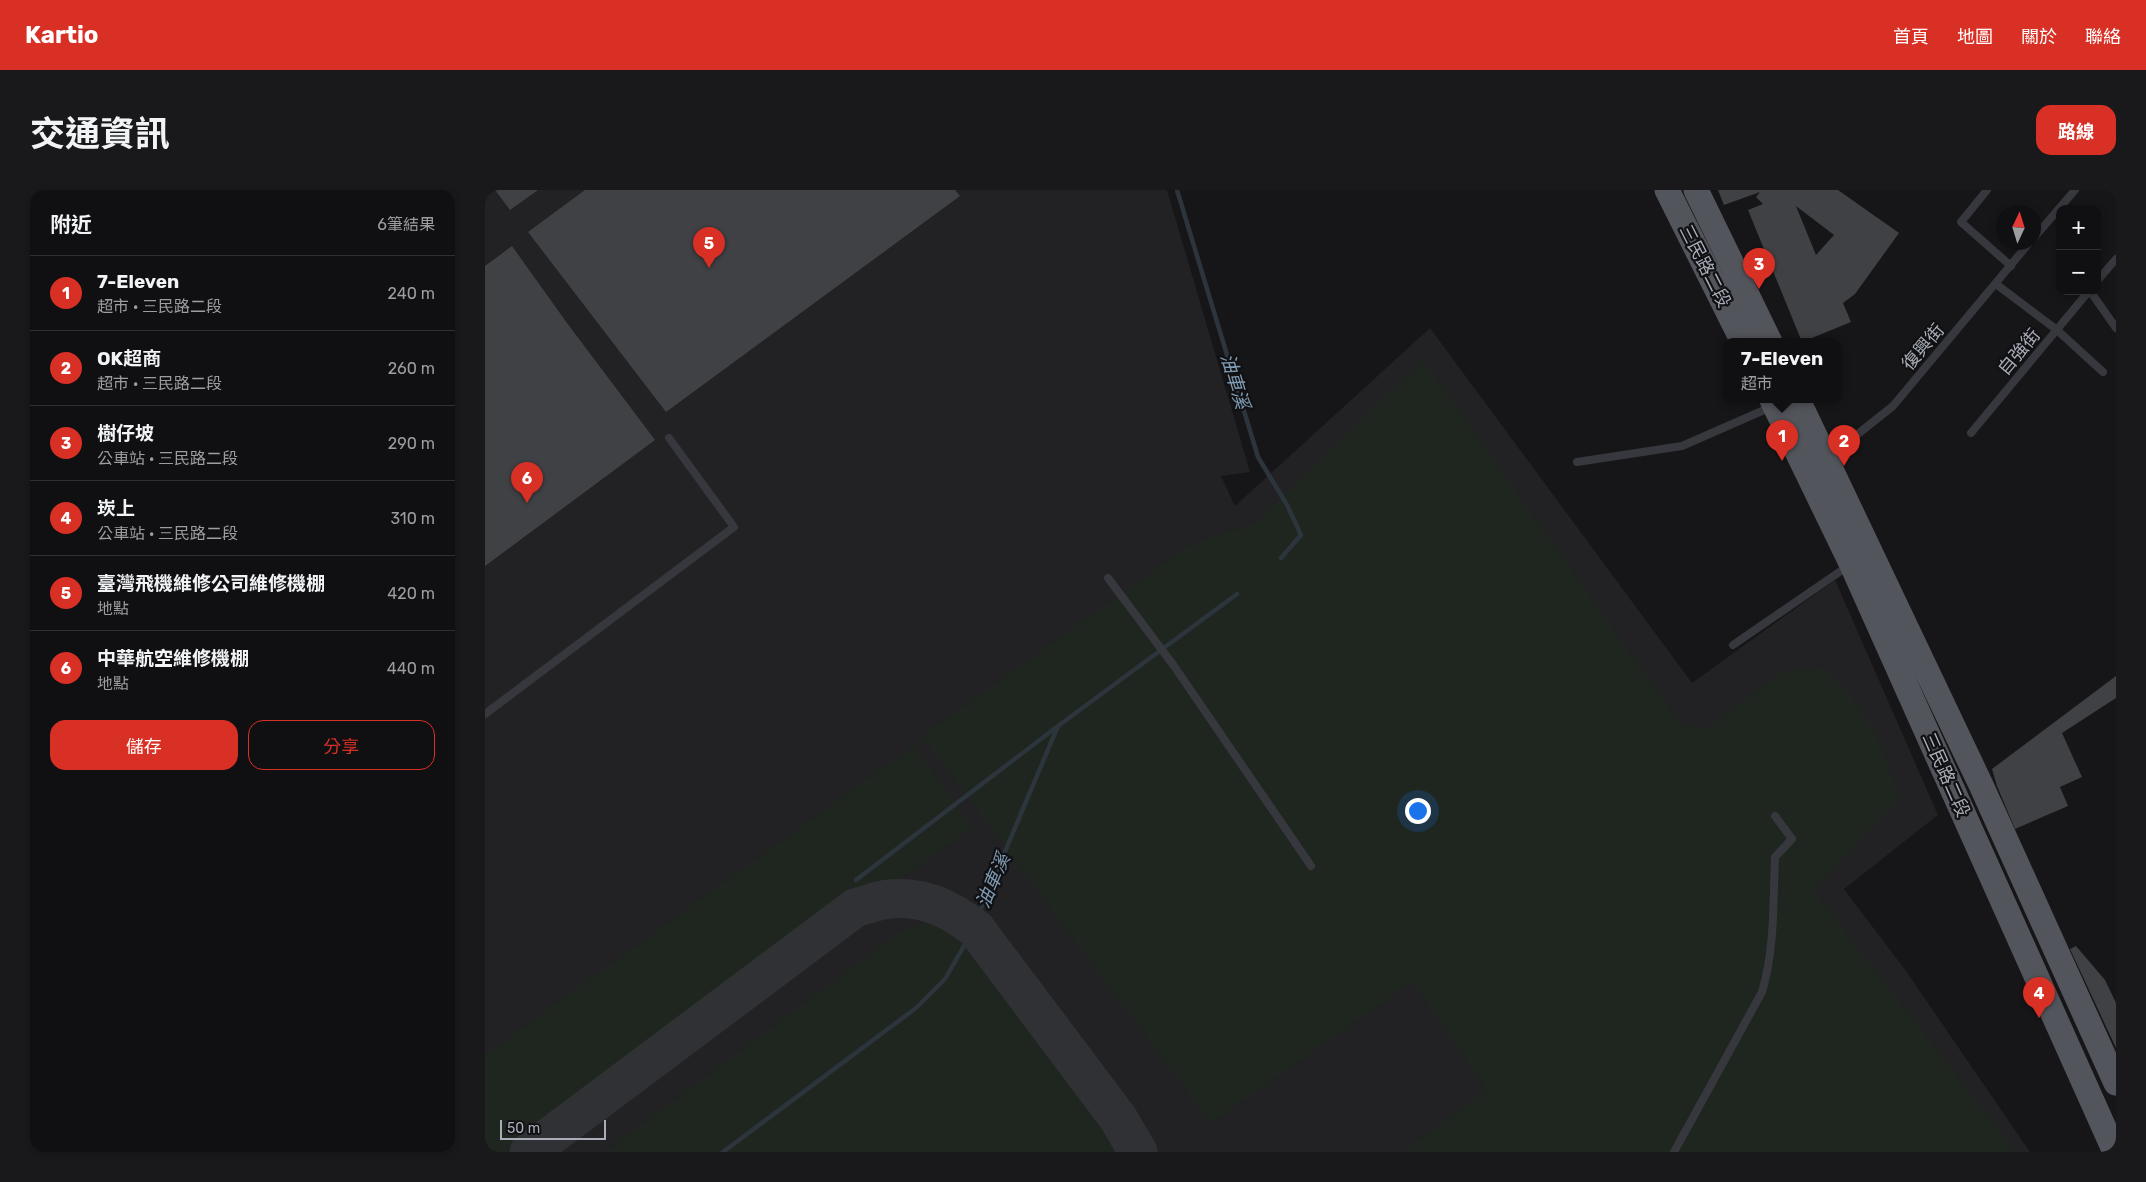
<!DOCTYPE html>
<html lang="zh-TW">
<head>
<meta charset="utf-8">
<style>
	:root { --surface:#101012; --page:#19191b; --text:#f1f3f6; --muted:#9c9d9f; --line:#303032; --accent:#d93025 }
	body { margin:0; font-family:Rubik,"Noto Sans TC",sans-serif; background:var(--page); color:var(--text) }
	.controls { position:absolute; right:15px; top:15px; display:grid; overflow:hidden; border-radius:10px; box-shadow:0 2px 8px #0003 }
	.controls button { width:45px; height:45px; display:grid; place-items:center; padding:0; border:0; border-bottom:1px solid var(--line); background:var(--surface); color:var(--text); font:25px sans-serif }
	.compass { position:absolute; left:1511px; top:15px; width:45px; height:45px; border-radius:50%; background:var(--surface); box-shadow:0 2px 8px #0003; rotate:4deg }
	.scale { position:absolute; left:15px; bottom:12px; width:106px; box-sizing:border-box; padding-left:5px; border:2px solid #a8adb8; border-top:0; font-size:14px; line-height:18px; white-space:nowrap; color:#a8adb8; -webkit-text-stroke:4px #111113; paint-order:stroke }
	.you { position:absolute; left:932px; top:620px; width:18px; height:18px; margin:-12px; border:4px solid #fff; border-radius:50%; background:#1a73e8; box-shadow:0 0 0 8px #1a73e833 }
	.badge { display:grid; place-items:center; width:32px; height:32px; border-radius:50%; background:var(--accent); color:#fff; font-size:16px; font-weight:700 }
	.pin { position:absolute; translate:-50% -41px; filter:drop-shadow(0 1px 2px #0008) }
	.pin::after { content:''; position:absolute; top:26px; width:18px; height:15px; background:inherit; clip-path:polygon(0 0,100% 0,50% 100%) }
	.popup { position:absolute; left:1238px; top:148px; width:118px; height:65px; box-sizing:border-box; display:grid; place-content:center; border-radius:10px; background:var(--surface); filter:drop-shadow(0 1px 4px #0005); font-size:16px; white-space:nowrap; color:var(--muted) }
	.popup b { font-size:19px; color:var(--text) }
	.popup::after { content:''; position:absolute; left:50%; top:100%; margin-left:-10px; border:10px solid transparent; border-top-color:var(--surface) }
	.list { margin:0; padding:0; list-style:none }
	h2 { display:flex; justify-content:space-between; align-items:center; height:65px; margin:0; padding:0 20px; font-size:21px }
	h2 small { font-size:16px; font-weight:400; color:var(--muted) }
	.list li { display:grid; grid-template-columns:32px 1fr auto; gap:15px; align-items:center; box-sizing:border-box; height:75px; padding:0 20px; border-top:1px solid var(--line) }
	.list b { display:block; font-size:19px; white-space:nowrap }
	.list p { margin:0; font-size:16px; white-space:nowrap; color:var(--muted) }
	.list em { font-size:16px; font-style:normal; color:var(--muted) }
	.actions { display:flex; gap:10px; padding:15px 20px }
	.actions a { flex:1; padding:11px 0; border:1px solid var(--accent); border-radius:15px; text-align:center; font-size:18px; color:var(--accent) }
	.actions .main { background:var(--accent); color:#fff }
	.map { position:relative; flex:none; width:1631px; height:962px; overflow:hidden; border-radius:15px }
	header { display:flex; align-items:center; gap:30px; box-sizing:border-box; height:70px; padding:0 25px; background:var(--accent); color:#fff }
	header strong { font-size:24px }
	nav { display:flex; gap:28px; margin-inline-start:auto; font-size:18px }
	.intro { display:flex; align-items:center; justify-content:space-between; box-sizing:border-box; height:120px; padding:0 30px }
	h1 { margin:0; font-size:35px }
	.button { padding:12px 22px; border-radius:15px; background:var(--accent); color:#fff; font-size:18px; font-weight:700 }
	main { display:flex; gap:30px; padding:0 30px }
	aside { flex:1; background:var(--surface); border-radius:15px; box-shadow:0 2px 8px #0003 }
	.map>svg:first-child { display:block }
	.built { fill:#222225 }
	.green { fill:#1e261f }
	.lines { fill:none; stroke-linecap:round; stroke-linejoin:round }
	.stream { stroke:#2c353c; stroke-width:4.5 }
	.taxiway { stroke:#303135; stroke-width:39 }
	.building { fill:#404145; fill-rule:evenodd }
	.service { stroke:#37383d; stroke-width:8 }
	.primary { stroke:#53555c; stroke-width:25 }
	.labels { text-anchor:middle; dominant-baseline:central; stroke-width:4.5; stroke-linejoin:round; paint-order:stroke }
	.street-label { font-size:18px; fill:#a8adb8; stroke:#111113 }
	.water-label { font-size:19px; font-style:italic; fill:#7f9bb3; stroke:#111113 }
</style>
</head>
<body>
<header>
<strong>Kartio</strong>
<nav><a>首頁</a><a>地圖</a><a>關於</a><a>聯絡</a></nav>
</header>
<div class="intro"><h1>交通資訊</h1><a class="button">路線</a></div>
<main>
<aside>
<h2>附近<small>6筆結果</small></h2>
<ul class="list">
<li><span class="badge">1</span><div><b>7-Eleven</b><p>超市 · 三民路二段</p></div><em>240 m</em></li>
<li><span class="badge">2</span><div><b>OK超商</b><p>超市 · 三民路二段</p></div><em>260 m</em></li>
<li><span class="badge">3</span><div><b>樹仔坡</b><p>公車站 · 三民路二段</p></div><em>290 m</em></li>
<li><span class="badge">4</span><div><b>崁上</b><p>公車站 · 三民路二段</p></div><em>310 m</em></li>
<li><span class="badge">5</span><div><b>臺灣飛機維修公司維修機棚</b><p>地點</p></div><em>420 m</em></li>
<li><span class="badge">6</span><div><b>中華航空維修機棚</b><p>地點</p></div><em>440 m</em></li>
</ul>
<div class="actions"><a class="main">儲存</a><a>分享</a></div>
</aside>
<div class="map">
<svg width="1631" height="962" viewBox="0 0 1631 962">
	<rect width="100%" height="100%" fill="#161618"/>
	<!-- built -->
	<path class="built" d="M0,0H682L765,282L736,286L750,316L945,138L1207,493L1350,390L1453,625L1359,699L1421,781L1545,962H0Z"/>
	<!-- green -->
	<path class="green" d="M938,170L1196,535L1222,539L1297,482L1337,478L1365,505L1390,542L1415,608L1328,700L1531,962H919L1002,900L927,792L726,933L437,546L706,354L770,333Z
		M428,556L488,637L30,962H0V865Z
		M474,724L509,740L644,922L651,957L650,962H120L414,742Z"/>
	<g class="lines">
		<!-- stream -->
		<path class="stream" d="M692,0L773,267L802,315L816,345L796,368
			M371,690L573,536
			M238,962L431,818L460,789L483,749L573,536L752,404"/>
		<!-- taxiway -->
		<path class="taxiway" d="M44,962L370,718C381,715 393,710 404,709C439,706 464,718 491,739L633,928L653,962"/>
	</g>
	<!-- building -->
	<path class="building" d="M10,0H53L25,20Z
		M100,0H470L475,6L181,222L43,42Z
		M1233,0H1353L1414,43L1370,104L1358,113L1366,132L1317,152L1263,20L1278,14L1271,7L1275,2L1239,15ZM1311,16L1349,45L1331,65Z
		M27,56L82,133L170,250L0,376V76Z
		M1631,486V508L1577,543L1597,587L1575,597L1583,616L1530,639L1512,596L1507,579Z
		M1591,756L1620,790L1631,813V858L1585,759Z"/>
	<g class="lines">
		<!-- service -->
		<path class="service" d="M1502,0L1476,32L1526,76
			M1548,49L1590,0
			M1612,91L1631,69
			M1511,94L1572,140L1618,182
			M1605,101L1631,138
			M1486,243L1604,101
			M1344,267L1408,216L1545,52
			M1092,272L1197,256L1286,217
			M623,388L689,476L826,676
			M1248,455L1363,376
			M0,524L249,337L184,248
			M1189,962L1277,802C1290,759 1288,711 1290,667L1307,649L1290,626"/>
		<!-- primary -->
		<path class="primary" d="M1182,0L1258,152
			M1211,0L1285,152
			M1287,210L1366,373L1630,962
			M1313,210L1496,595L1631,893"/>
	</g>
	<g class="labels">
		<!-- street labels -->
		<g class="street-label">
			<text transform="translate(1220 76) rotate(63)">三民路二段</text>
			<text transform="translate(1438 157) rotate(-50)">復興街</text>
			<text transform="translate(1534 162) rotate(-50)">自強街</text>
			<text transform="translate(1461 585) rotate(66)">三民路二段</text>
		</g>
		<!-- water labels -->
		<g class="water-label">
			<text transform="translate(750 191) rotate(73)">油車溪</text>
			<text transform="translate(508 691) rotate(-67)">油車溪</text>
		</g>
	</g>
</svg>
<div class="controls">
<button>+</button>
<button>−</button>
</div>
<svg class="compass" viewBox="-18 -18 36 36"><path d="M0-13l5 13h-10z" fill="#e53935"/><path d="M0 13l5-13h-10z" fill="#9c9d9f"/></svg>
<div class="scale">50 m</div>
<div class="you"></div>
<div class="pin badge" style="left:1297px;top:271px">1</div>
<div class="popup"><b>7-Eleven</b>超市</div>
<div class="pin badge" style="left:1359px;top:276px">2</div>
<div class="pin badge" style="left:1274px;top:99px">3</div>
<div class="pin badge" style="left:1554px;top:828px">4</div>
<div class="pin badge" style="left:224px;top:78px">5</div>
<div class="pin badge" style="left:42px;top:313px">6</div>
</div>
</main>
</body>
</html>
